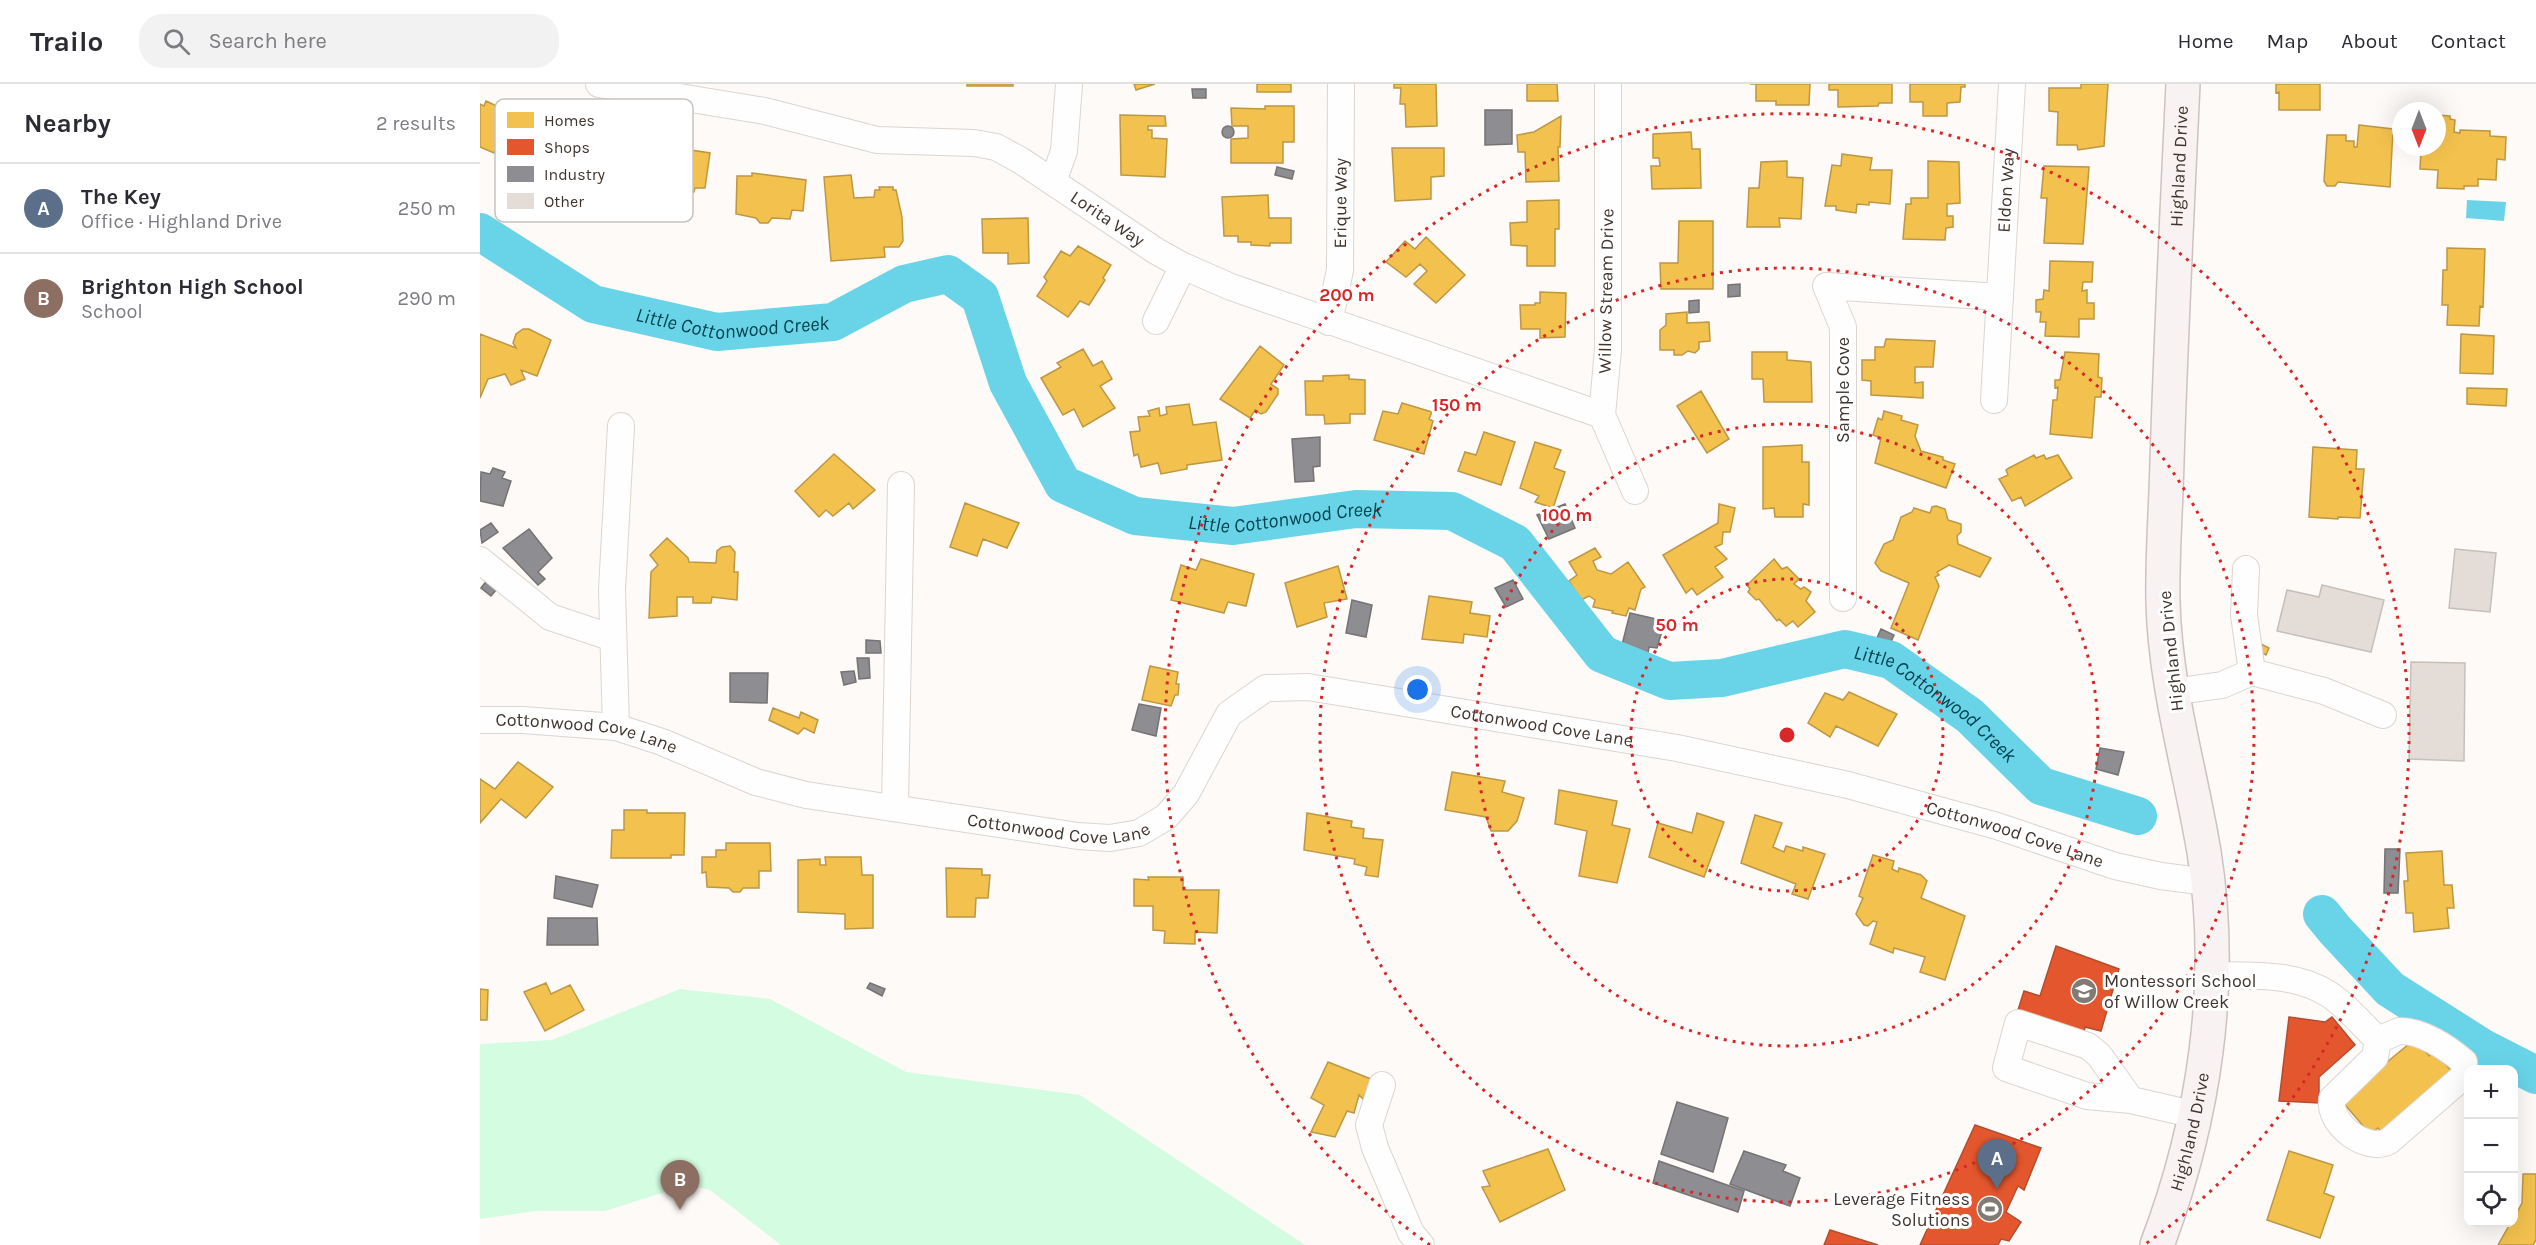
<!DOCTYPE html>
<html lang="en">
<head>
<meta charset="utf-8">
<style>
	:root { --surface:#fff; --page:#f2f2f3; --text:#2b2b33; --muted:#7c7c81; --line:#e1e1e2; --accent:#827a74 }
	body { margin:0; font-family:Karla,sans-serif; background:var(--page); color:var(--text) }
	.controls { position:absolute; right:18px; bottom:18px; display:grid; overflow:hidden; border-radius:12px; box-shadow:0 6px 24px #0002 }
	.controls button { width:54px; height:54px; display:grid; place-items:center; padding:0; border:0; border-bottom:2px solid var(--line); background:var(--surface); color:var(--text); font:30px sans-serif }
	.compass { position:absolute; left:1912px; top:18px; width:54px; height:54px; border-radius:50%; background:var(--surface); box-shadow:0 6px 24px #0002; rotate:180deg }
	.you { position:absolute; left:938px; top:606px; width:21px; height:21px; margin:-15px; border:4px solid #fff; border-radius:50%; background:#1a73e8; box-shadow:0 0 0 9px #1a73e833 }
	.badge { display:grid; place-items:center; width:39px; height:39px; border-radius:50%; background:var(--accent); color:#fff; font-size:20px; font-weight:700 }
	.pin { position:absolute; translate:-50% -50px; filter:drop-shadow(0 2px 3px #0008) }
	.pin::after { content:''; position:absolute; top:32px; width:21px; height:18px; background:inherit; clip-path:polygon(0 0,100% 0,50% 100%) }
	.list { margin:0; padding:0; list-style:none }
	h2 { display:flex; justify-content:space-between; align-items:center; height:78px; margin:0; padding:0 24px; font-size:26px }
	h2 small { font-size:20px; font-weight:400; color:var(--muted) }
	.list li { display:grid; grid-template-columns:39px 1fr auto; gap:18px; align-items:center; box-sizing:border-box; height:90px; padding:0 24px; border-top:2px solid var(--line) }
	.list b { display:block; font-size:22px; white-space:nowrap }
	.list p { margin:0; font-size:20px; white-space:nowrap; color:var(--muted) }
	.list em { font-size:20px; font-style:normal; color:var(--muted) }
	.icon { flex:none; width:33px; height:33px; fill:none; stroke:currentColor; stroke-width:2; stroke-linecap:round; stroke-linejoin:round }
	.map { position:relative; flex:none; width:2056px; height:1161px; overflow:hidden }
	header { display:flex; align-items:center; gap:36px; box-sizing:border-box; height:84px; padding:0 30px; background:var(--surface); border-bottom:2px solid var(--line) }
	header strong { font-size:28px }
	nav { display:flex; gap:33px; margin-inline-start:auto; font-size:21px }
	.search { width:420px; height:54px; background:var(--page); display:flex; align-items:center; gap:15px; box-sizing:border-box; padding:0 21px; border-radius:24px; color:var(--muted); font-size:22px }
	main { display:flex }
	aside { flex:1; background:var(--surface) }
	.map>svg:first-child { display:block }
	.green { fill:#d3fce0 }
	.water { fill:#69d4e8 }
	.homes { fill:#f2c14e; stroke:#bd9744; stroke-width:1.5 }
	.shops { fill:#e4572e; stroke:#b34d2e; stroke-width:1.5 }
	.industry { fill:#8d8d92; stroke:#767374; stroke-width:1.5 }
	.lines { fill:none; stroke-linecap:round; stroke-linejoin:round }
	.river { stroke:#69d4e8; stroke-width:38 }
	.building { fill:#e3dcd7; stroke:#c5c0bb; stroke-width:1.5 }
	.minor-casing { stroke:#dcd5d0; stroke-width:28 }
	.major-casing { stroke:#cdc2bf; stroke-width:36 }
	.minor { stroke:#fffefe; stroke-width:26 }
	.major { stroke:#f8f3f2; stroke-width:33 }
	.ring { fill:none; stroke:#d62828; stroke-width:3; stroke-dasharray:3 6 }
	.labels { text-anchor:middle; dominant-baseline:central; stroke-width:6; stroke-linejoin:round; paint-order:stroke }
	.street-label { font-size:18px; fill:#40352e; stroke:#fff }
	.poi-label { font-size:18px; fill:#40352e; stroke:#fff; text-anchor:start }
	.water-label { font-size:20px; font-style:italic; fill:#00434f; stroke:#fff }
	.key { fill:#fff; stroke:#c6c2c0; stroke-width:1.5 }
	.key-label { font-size:16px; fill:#40352e }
	.centre { fill:#d62828; stroke:#fff; stroke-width:3 }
	.ring-label { font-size:18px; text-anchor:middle; font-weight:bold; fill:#d62828; stroke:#fff; stroke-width:6; stroke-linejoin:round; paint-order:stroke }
</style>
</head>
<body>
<header>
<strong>Trailo</strong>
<div class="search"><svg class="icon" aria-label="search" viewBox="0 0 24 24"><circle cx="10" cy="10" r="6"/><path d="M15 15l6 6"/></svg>Search here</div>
<nav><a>Home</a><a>Map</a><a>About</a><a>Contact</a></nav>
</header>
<main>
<aside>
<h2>Nearby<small>2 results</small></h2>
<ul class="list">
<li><span class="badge" style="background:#5c6f8a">A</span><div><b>The Key</b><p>Office · Highland Drive</p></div><em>250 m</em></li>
<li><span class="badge" style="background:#8d6e63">B</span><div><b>Brighton High School</b><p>School</p></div><em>290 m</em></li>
</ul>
</aside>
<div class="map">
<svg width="2056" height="1161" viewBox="0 0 2056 1161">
	<rect width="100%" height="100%" fill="#fdfaf7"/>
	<!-- green -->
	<path class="green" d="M200,905L290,915L426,988L600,1011L825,1161H301L230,1106L207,1101L125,1127H55L0,1135V960L72,956Z"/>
	<!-- water -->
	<path class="water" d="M1987,116L2026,118L2024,137L1986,134Z"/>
	<!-- homes -->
	<path class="homes" d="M487,0H533V2H487Z
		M654,0H675L656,6Z
		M777,0H811V8H777Z
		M914,0H956L957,42L926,43L925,20H920L921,4H914Z
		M1047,0H1077L1078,17H1047Z
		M1270,0H1330L1329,21H1296V17H1276V0Z
		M1349,0H1412V19H1399L1398,22L1358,23V6H1349Z
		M1430,0H1485V3H1481L1480,18L1467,19V32H1443V18H1430Z
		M1601,0H1628L1624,62L1598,66L1597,61H1577L1578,28L1569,27V4H1601Z
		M1796,0H1840V26H1799V8L1796,9Z
		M6,17L45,35L33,63L20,56L14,69L0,63V20L4,22Z
		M785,22H814V58H803V79H751V55L768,54V42H752L751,24L785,25Z
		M640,31L685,32L686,42H668V46H672V54L687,55L685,93L641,91Z
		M1957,31L1970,32V35L1975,36L1974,48L1980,49V46L2010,47V52L2026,53L2025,76L2017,75L2016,96L1998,95V102H1984V105L1957,104L1958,86L1940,85L1941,66L1946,67V63H1957Z
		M1081,32L1080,63H1078L1079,97L1046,98L1045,68H1038L1037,51L1054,48Z
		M1879,41L1913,45L1910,103L1858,98L1855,102H1847L1844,97L1847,51H1866V57H1874V63H1877Z
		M1211,48L1212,65H1220L1221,104L1172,105L1171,82H1180L1179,74H1173V50Z
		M158,58L230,69L225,104H215L214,108L170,102L168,104L160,103L157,100L158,84L155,83L154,78Z
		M912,64H964V92L951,93V115L915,117Z
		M1362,70L1392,74L1390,86H1412L1410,120L1389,118V121L1377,120L1376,129L1356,126V122H1345L1352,81L1361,82Z
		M1307,77V93L1323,94L1321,135L1299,134L1300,143H1267L1269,104H1279L1281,78Z
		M1448,77L1479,78L1480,119L1467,120V132H1473V143L1466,144L1465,156L1423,155L1426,120H1431V114H1448Z
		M1564,82L1609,83L1603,160L1564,159L1567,114H1561Z
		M272,89L326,96L323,127L312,126L310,135L292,134L288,139H280L276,134L256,130L257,92H272Z
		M371,91L374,114L394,113L395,106H400L399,103H413V106H416L422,133L423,157L419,163H404L405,173L351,177L344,93Z
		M788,111L789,134H811V159H790V162L771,161V158H758V152H744L742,113Z
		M1079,116V145H1075V182H1047V162L1031,161L1030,139L1047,138V117Z
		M548,134L549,179L528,180V169H503L502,135Z
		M1199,137H1233V205H1181L1180,179H1198Z
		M946,153L985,191L956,219L934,200L947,187L940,180L926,193L906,178L925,157L935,165Z
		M598,162L631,181L623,194L625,196L609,221L600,217L588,233L557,212L567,197L564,193L581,167L590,172Z
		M1967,164L2005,165L2003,223L2000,222L1999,242L1967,241L1968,221H1962L1963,186H1967Z
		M1570,177L1613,178L1612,198H1603L1602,207L1607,206V219H1614V235H1599V253L1565,252L1566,238H1560L1561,228H1556V216L1563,215L1564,206L1569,207Z
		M1060,208L1086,209L1085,253L1060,254V245H1041L1040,221H1055V219H1060Z
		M1207,228V239L1229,238L1230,257L1219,258V265L1215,269L1208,267L1202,271H1194V266H1180V246L1186,241V230Z
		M43,245H49L71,256L57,292L41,286L45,295L31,301L25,290L8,295L0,314V250L36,264L33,259L36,250Z
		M1981,250L2014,252L2013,290L1980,289Z
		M1406,255L1455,257L1453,283H1435V299L1443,298V314L1391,311V297L1382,296V276H1395V263H1404Z
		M780,262L804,281L791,300L798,305V310L786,328L781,330L775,326L770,334L740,315Z
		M603,265L613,282L622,277L632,295L620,302L635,324L603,343L594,325L583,331L561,294L581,283L577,279Z
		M1272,268H1307V276L1331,278L1332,318H1284L1283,295H1272Z
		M1585,268L1619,270L1618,293L1622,294L1621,313H1615L1612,354L1570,350L1573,316H1577L1578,303L1575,304V296H1580Z
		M869,291V295L885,296V330H870V339L845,340L844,331H826L825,297H843V292Z
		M1987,304L2027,305L2026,322L1987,320Z
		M1221,307L1249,355L1227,369L1197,322Z
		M922,319L952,328L949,335L953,337L944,370L894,356L903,327L918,330Z
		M709,320L713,341L736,338L742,376L707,381V385L681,390L678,379L661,383L658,370L654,372L650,348L660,347L658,333L670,332L668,327L679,324L680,332L687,330L686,323Z
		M1404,327L1422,332L1421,336L1438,341L1435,352L1441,367L1463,373V376L1475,380L1466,404L1395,379L1401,354L1393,351L1398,334L1402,336Z
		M1004,348L1035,358L1021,401L978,387L985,368L996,371Z
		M1055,358L1081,366L1074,384L1085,388L1073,424L1055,418L1059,412L1040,404Z
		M1322,361V378H1329V421L1323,420V433H1295L1294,424L1283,425V363Z
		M1833,363L1877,366L1876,385H1884L1880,434L1858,433V435L1829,433Z
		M354,370L395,406L373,425L369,419L353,432L346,426L339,433L315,407Z
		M1554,371L1556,374L1564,371L1566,375L1578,371L1592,394L1545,422L1541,413L1532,417L1519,395L1528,391L1526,386L1529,384Z
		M485,419L539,439L527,464L503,455L497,472L470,463Z
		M1239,420L1255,424L1250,448H1243L1242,460L1235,463L1247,475L1235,483L1243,493L1217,511L1212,504L1206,509L1183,471L1238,439Z
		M1456,422L1465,425L1468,436L1481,440V448L1477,452L1478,460L1511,474L1500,493L1469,481L1457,488L1459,491L1455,493L1459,502L1438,556L1411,544L1429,499L1401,487L1395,479L1404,460L1413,456L1421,433L1432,428L1434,424L1450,429L1452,423Z
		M187,454L208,474L209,478L236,479L237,467L242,463L250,462L255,468L254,488H258L257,516L232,513L231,519H213V513H197V532L169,534L171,488L178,481L170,471Z
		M1115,464L1121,473L1113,477L1117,486L1131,490L1148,478L1165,503L1161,505L1155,526L1149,524L1146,532L1132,529L1133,527L1113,523L1115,516L1109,512L1101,516L1089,497L1097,491L1089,478Z
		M721,475L774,490L766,522L748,518L744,529L691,516L701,481L716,486Z
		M1294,475L1302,485L1307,483L1319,495L1314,500L1321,505L1324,503L1331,508L1326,517L1335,528L1318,543L1313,537L1306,542L1299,535L1297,537L1279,515L1276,516L1268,508L1270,505L1267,501Z
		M858,482L867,515L844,519L847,533L817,543L805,499Z
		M949,512L992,518L990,529L1010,532L1007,553L984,550L983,559L942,555Z
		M1781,560L1789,564L1786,571L1778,567Z
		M670,582L698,588L696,600H699L698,611H695L691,622L662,616Z
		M1369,608L1417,630L1398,662L1356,642L1350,653L1328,639L1345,609L1363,616Z
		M293,624L319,634L321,628L338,636L334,649L324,644L318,650L289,636Z
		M38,678L73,703L46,734L21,715L0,739V695L15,705Z
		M972,688L1025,697L1022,708L1044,714L1037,737L1028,747H1011L1006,733L965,726Z
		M1079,706L1137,717L1132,741L1150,745L1137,799L1099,792L1107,747L1075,740Z
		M144,726H167V729H205L204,771H191V774H131L132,746H144Z
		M827,729L872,737L871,743L884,745L883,754L903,756L898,793L885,791L887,783L874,780L875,775L824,766Z
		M1217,729L1244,738L1224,793L1169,773L1178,739L1212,749Z
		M1275,731L1302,739L1293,763L1304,768L1306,762L1323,767V763L1345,770L1328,815L1312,810L1316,800L1261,779Z
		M246,759H290L291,787H279V804H263L260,808H253L249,804L227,803L226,788L222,789V773H236V766H246Z
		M1962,767L1964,801H1972L1974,824H1967L1969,844L1934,848L1933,829H1926L1924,797H1928L1926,769Z
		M1393,771L1414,777L1412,785L1418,788L1419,784L1441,791L1447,797L1441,814L1485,832L1465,896L1440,888L1445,873L1414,864L1413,869L1390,860L1397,838L1393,837L1388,842L1384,841L1376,830L1383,814L1379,812Z
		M345,773H381L382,791H393V844L365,845V830L318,828V776L340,775V781H346Z
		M466,784L502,785V791H510L508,814H496L495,833H467Z
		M668,793H703V806H739L737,849L715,848V860L684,859L685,847L673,846V822H654V795L669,796Z
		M66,899L71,910L90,901L104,926L65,947L44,908Z
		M0,905L8,906L7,936H0Z
		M1935,955L1949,972L1954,967L1973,989L1904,1051L1898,1044L1890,1050L1861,1016Z
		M848,978L891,995L883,1015L879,1011L874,1029L867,1027L855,1053L831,1048L844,1021L831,1014Z
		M1068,1065L1085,1106L1020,1138L1002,1103L1010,1102L1003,1087Z
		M1809,1067L1853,1081L1844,1109L1854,1113L1840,1154L1787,1136Z
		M2043,1090H2056V1156L2053,1161H2018L2031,1138H2034V1134L2042,1119Z"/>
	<!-- shops -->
	<path class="shops" d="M1576,862L1639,885L1621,947L1605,943L1604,948L1538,926L1544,907L1560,912Z
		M1809,933L1845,938L1852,933L1875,961L1839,993V1019L1799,1017Z
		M1495,1041L1561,1064L1544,1106L1538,1102L1526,1128L1541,1138L1529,1157L1521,1155L1518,1161H1440Z
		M1350,1146L1398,1161H1344Z"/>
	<!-- industry -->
	<path class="industry" d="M712,5H726V14H713Z
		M1005,26H1032V60L1005,61Z
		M742 48a6 6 0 1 1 12 0a6 6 0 1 1-12 0Z
		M797,83L814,87L812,95L795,91Z
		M1260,200V212L1248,213V201Z
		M1219,216V228L1209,229V217Z
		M840,353V382L833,383L834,397L815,398L812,355Z
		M13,384L25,388L22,394L31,397L23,422L0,417L1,388L10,390Z
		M1085,420L1095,444L1069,455L1057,431Z
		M11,439L18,448L2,459L0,446Z
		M49,445L72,474L58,488L65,495L58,501L23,464Z
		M11,491L21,500L11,512L1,504Z
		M1033,496L1043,515L1026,523L1015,504Z
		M872,516L892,521L886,553L866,549Z
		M1150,529L1185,537L1177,564L1169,563L1167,575L1140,569Z
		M1401,545L1414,551L1410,560L1397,554Z
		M386,556L400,557L401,569H386Z
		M377,574H389L390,594L379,595Z
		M374,587L376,598L364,601L361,588Z
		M250,589H288L287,619L250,618Z
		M659,620L681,624L676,652L652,646Z
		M1620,664L1644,668L1638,691L1616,685Z
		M1905,765H1920L1918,809H1904Z
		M76,792L118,801L112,823L74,814Z
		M68,834H117L118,861H67Z
		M390,899L405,905L402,912L387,904Z
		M1197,1018L1248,1034L1233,1088L1181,1070Z
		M1264,1067L1306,1081L1303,1087L1320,1094L1310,1122L1250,1100Z
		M1179,1077L1264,1107L1258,1128L1173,1099Z"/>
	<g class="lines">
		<!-- river -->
		<g class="river">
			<path id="s1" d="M0,148L113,220L237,248L353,238L424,200L468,190L500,213L528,299L583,400L655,432L753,442L876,425L972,427L1035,459L1122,570L1189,597L1242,594L1365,565L1411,576L1490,632L1561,702L1658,732"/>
			<path d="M1842,830L1855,846L1910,905L2003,964L2056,991"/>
		</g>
	</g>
	<!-- building -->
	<path class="building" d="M1975,465L2016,469L2010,528L1969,524Z
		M1842,501L1904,516L1891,568L1797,547L1807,506L1839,513Z
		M1931,578L1985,579L1984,677L1929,675Z"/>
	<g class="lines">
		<!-- minor casing -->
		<g class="minor-casing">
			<g id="minor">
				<path id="s2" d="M119,0L285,27L397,56L494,59L516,63L540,76L676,167L703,182L751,203L1122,331"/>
				<path d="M1128,0V266L1122,331L1155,407"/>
				<path d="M573,98L584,67L589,0"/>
				<path d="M676,237L703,182"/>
				<path id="s3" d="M849,238L860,186L861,0"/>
				<path id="s4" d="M1514,316L1532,0"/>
				<path d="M0,476L70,533L133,554"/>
				<path d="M1363,514V243L1346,202L1520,213"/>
				<path d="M1772,588L1844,607L1903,631"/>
				<path d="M1692,608L1742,601L1772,588L1764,531L1766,485"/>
				<path id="s5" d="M0,636H43L136,643L182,658L276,698L326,711L598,752L630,754L659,749L686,733L706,710L749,630L786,604L828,603L1197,664L1368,701L1517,742L1635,782L1681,792L1727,798"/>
				<path d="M136,643L132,506L141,342"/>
				<path d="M415,722L421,401"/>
				<path d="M1731,891C1770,892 1816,888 1850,911C1868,923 1882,941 1898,956"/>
				<path d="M1919,947C1941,946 1968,964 1984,978L1985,991L1909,1057C1887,1069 1848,1041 1852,1015L1895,973L1898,956Z"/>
				<path d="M902,1001L889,1041L895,1064L931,1149L941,1161"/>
				<path d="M1651,1016L1607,1012L1526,984L1538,939L1608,962L1619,971L1651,1016L1716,1031"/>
			</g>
		</g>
		<!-- major casing -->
		<g class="major-casing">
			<g id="major">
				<path id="s6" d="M1677,1161C1724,1037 1745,900 1724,768C1710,684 1685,603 1683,518C1682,471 1686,424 1687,377C1691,251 1697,126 1703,0"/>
			</g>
		</g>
		<!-- minor -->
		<use href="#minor" class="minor"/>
		<!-- major -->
		<use href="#major" class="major"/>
	</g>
	<!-- distance rings -->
	<g class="ring">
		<circle cx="1307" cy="651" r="156"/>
		<circle cx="1307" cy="651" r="311"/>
		<circle cx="1307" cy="651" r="467"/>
		<path d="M950 1161A622 622 0 1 1 1664 1161"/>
	</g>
	<!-- icons -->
	<defs>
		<g id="school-disc" transform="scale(1.35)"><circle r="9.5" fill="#827a74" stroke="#fff"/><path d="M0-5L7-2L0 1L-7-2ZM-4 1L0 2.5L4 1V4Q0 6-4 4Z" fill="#fff"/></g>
		<g id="stadium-disc" transform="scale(1.35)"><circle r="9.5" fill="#827a74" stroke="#fff"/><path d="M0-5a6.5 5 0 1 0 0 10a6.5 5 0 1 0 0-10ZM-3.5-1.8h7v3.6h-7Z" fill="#fff"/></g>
	</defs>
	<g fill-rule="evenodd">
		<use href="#school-disc" x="1604" y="907"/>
		<use href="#stadium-disc" x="1510" y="1125"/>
	</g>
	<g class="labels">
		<!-- street labels -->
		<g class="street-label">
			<text stroke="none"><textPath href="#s6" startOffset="1090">Highland Drive</textPath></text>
			<text stroke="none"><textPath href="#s4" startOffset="210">Eldon Way</textPath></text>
			<text stroke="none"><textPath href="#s3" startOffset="120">Erique Way</textPath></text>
			<text stroke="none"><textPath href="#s2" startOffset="536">Lorita Way</textPath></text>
			<text transform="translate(1126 207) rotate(-89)">Willow Stream Drive</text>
			<text transform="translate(1363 306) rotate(-90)">Sample Cove</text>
			<text transform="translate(1691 567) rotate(-96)">Highland Drive</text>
			<text stroke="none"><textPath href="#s5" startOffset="1152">Cottonwood Cove Lane</textPath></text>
			<text stroke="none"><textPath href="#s5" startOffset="108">Cottonwood Cove Lane</textPath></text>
			<text stroke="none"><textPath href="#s5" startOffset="594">Cottonwood Cove Lane</textPath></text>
			<text stroke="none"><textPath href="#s5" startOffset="1638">Cottonwood Cove Lane</textPath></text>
			<text stroke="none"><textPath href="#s6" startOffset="118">Highland Drive</textPath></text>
		</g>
		<!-- poi labels -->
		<g class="poi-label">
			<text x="1624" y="897">Montessori School<tspan x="1624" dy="21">of Willow Creek</tspan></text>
			<text x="1490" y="1115" text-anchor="end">Leverage Fitness<tspan x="1490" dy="21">Solutions</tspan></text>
		</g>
		<!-- water labels -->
		<g class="water-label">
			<text stroke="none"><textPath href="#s1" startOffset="276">Little Cottonwood Creek</textPath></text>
			<text stroke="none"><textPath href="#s1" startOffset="978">Little Cottonwood Creek</textPath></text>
			<text stroke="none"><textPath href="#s1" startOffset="1716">Little Cottonwood Creek</textPath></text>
		</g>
	</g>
	<!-- legend -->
	<rect x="15" y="15" width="198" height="123" rx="9" class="key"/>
	<rect x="27" y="28" width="27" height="16" fill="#f2c14e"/>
	<rect x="27" y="55" width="27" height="16" fill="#e4572e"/>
	<rect x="27" y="82" width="27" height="16" fill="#8d8d92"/>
	<rect x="27" y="109" width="27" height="16" fill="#e3dcd7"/>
	<g class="key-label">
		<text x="64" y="42">Homes</text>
		<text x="64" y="69">Shops</text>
		<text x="64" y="96">Industry</text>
		<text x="64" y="123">Other</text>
	</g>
	<circle cx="1307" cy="651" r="9" class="centre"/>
	<g class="ring-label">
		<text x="867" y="217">200 m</text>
		<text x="977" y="327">150 m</text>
		<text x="1087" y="437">100 m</text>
		<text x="1197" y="547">50 m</text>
	</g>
</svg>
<div class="controls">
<button>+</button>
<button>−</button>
<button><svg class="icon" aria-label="locate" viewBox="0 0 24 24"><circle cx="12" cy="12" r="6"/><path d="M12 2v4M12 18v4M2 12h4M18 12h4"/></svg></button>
</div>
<svg class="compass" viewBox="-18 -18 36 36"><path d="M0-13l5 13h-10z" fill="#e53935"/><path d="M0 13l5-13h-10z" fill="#7c7c81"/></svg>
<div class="you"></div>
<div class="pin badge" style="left:1517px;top:1105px;background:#5c6f8a">A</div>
<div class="pin badge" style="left:200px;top:1126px;background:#8d6e63">B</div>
</div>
</main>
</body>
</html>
